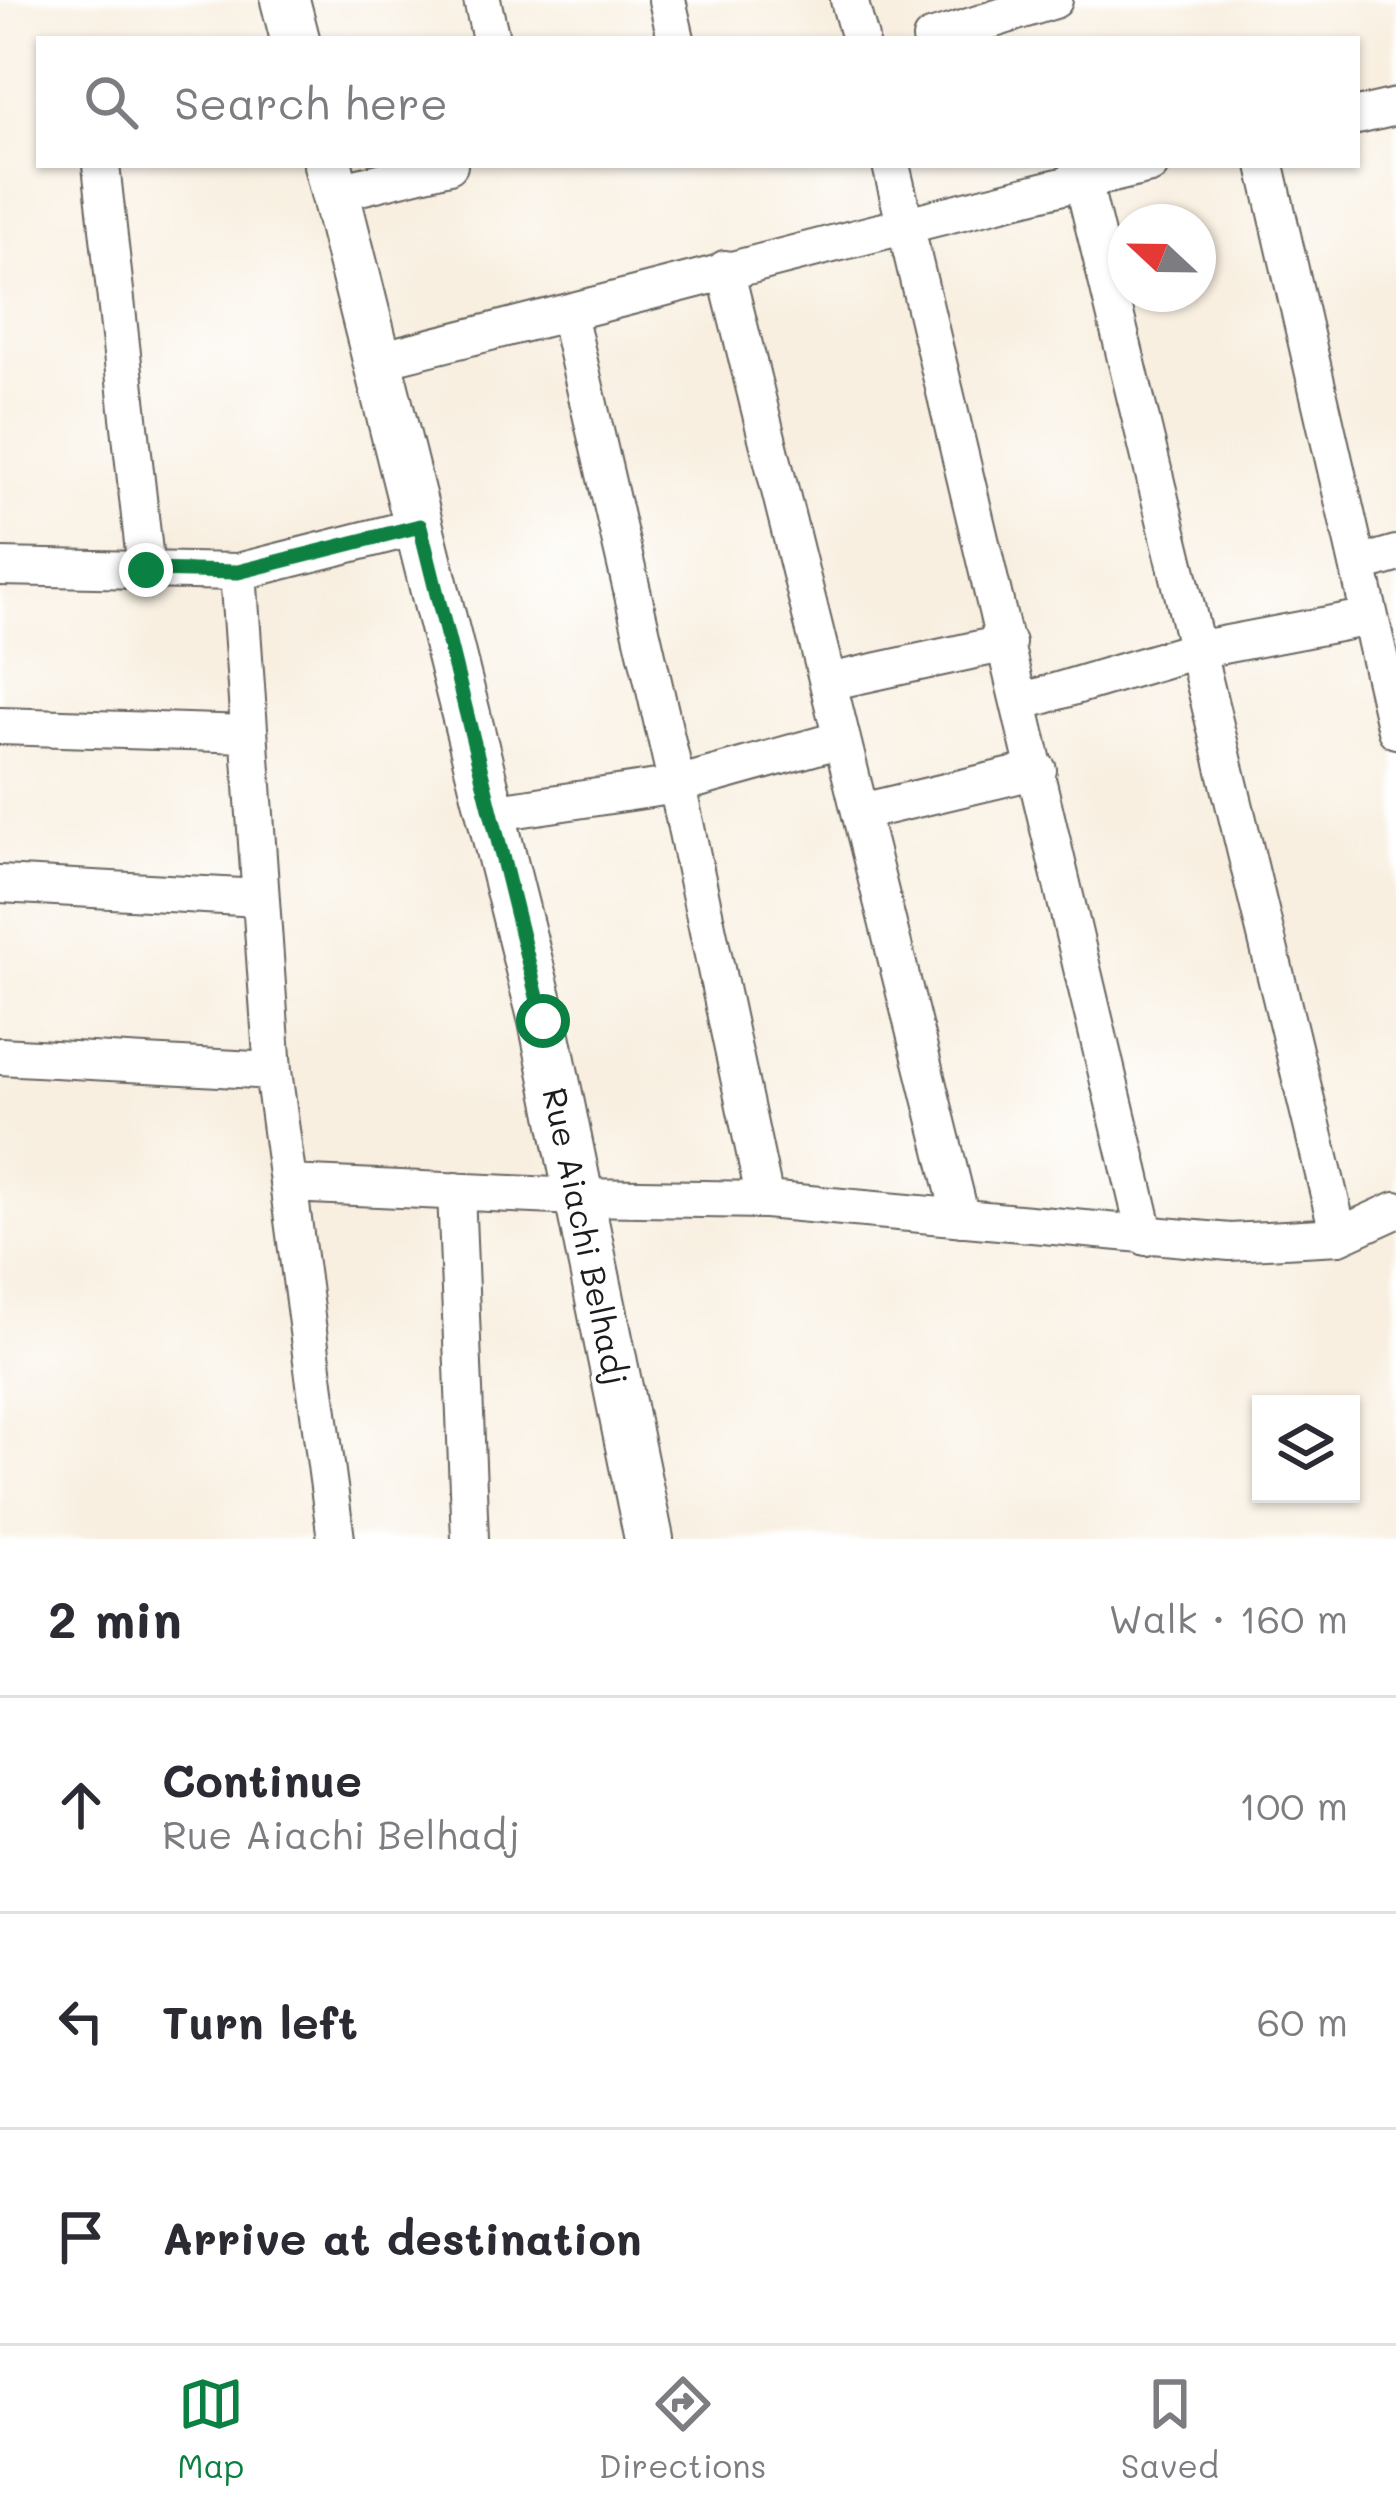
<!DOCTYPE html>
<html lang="en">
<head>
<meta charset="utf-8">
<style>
	:root { --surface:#fff; --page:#f2f2f3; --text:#2b2b33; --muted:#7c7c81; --line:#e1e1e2; --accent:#0b8043 }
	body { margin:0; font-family:Mali,sans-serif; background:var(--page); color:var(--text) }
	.controls { position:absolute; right:36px; bottom:36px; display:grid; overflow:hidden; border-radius:0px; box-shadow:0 3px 9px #0004 }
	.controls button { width:108px; height:108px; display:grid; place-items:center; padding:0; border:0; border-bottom:3px solid var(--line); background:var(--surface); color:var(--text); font:60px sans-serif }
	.compass { position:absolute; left:1108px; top:204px; width:108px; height:108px; border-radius:50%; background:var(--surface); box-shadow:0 3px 9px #0004; rotate:292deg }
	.stop { position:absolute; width:36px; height:36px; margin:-27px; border:9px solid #0b8043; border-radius:50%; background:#fff }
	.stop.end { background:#0b8043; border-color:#fff; box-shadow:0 3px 12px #0008 }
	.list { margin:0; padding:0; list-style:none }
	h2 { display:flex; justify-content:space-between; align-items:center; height:156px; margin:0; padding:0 48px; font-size:51px }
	h2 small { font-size:39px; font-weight:400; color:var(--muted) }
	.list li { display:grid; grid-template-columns:78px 1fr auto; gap:36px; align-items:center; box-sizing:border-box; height:216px; padding:0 48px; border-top:3px solid var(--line) }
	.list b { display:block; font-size:45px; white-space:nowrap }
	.list p { margin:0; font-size:39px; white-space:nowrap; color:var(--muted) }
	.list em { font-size:39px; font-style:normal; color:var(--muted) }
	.icon { flex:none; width:66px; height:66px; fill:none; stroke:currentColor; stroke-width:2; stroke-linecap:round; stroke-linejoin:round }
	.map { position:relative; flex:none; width:1396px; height:1539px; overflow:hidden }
	.search { position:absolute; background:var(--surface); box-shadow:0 3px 9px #0004; left:36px; right:36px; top:36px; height:132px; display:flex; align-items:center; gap:30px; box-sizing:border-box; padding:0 42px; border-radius:0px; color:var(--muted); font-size:45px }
	.sheet { height:804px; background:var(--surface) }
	nav { display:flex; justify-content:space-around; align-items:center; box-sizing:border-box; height:168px; border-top:3px solid var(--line); background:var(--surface); font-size:33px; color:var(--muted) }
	nav a { display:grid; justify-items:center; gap:6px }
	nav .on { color:var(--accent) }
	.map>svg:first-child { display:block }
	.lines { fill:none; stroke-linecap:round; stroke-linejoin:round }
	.street-casing { stroke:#696661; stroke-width:40 }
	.secondary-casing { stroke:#696661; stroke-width:52 }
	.street { stroke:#fff; stroke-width:36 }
	.secondary { stroke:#fff; stroke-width:48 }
	.route { stroke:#0b8043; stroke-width:15 }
	.labels { text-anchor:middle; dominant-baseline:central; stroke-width:9; stroke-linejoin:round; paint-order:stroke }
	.street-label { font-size:33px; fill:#1c1c1c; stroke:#fff }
</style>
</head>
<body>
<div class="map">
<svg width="1396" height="1539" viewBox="0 0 1396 1539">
	<rect width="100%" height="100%" fill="#fff"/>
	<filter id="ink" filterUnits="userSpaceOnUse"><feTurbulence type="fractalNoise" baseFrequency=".00833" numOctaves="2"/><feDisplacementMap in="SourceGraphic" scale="24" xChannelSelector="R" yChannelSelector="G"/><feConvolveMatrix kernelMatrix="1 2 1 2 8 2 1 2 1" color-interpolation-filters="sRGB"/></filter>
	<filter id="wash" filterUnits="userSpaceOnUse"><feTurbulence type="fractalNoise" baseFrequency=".004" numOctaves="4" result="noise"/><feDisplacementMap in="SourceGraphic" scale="48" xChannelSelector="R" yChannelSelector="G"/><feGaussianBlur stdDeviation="2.7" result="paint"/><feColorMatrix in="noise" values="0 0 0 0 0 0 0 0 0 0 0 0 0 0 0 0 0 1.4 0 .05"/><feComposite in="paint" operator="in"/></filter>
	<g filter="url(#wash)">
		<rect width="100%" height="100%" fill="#f8efe0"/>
	</g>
	<g filter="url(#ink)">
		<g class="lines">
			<!-- street casing -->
			<g class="street-casing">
				<path id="street" d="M482,0L491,39
					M667,0L676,39
					M849,0L860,39
					M931,39L1054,0
					M1357,116L1396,107
					M101,165L146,570
					M891,165L1146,1237
					M1079,165L1339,1236
					M1266,165L1396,730
					M335,193L449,165
					M725,269L961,1218
					M568,314L677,785L765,1200
					M378,360C636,297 891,226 1150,165
					M1358,565L1396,554
					M0,567L238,572L420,526
					M238,572L273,1071L336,1539
					M828,682L1007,643
					M1021,702L1196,650L1370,617
					M0,726L249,734
					M861,812L1038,770
					M491,813L677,785L842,739
					M0,884L260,898
					M0,1056L273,1071
					M288,1184L578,1197L765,1200L1230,1242L1339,1236L1396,1210
					M456,1191L470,1539"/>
			</g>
			<!-- secondary casing -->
			<g class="secondary-casing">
				<path id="secondary" d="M285,0L295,39
					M328,165L543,1021L649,1539"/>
			</g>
			<!-- street -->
			<use href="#street" class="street"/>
			<!-- secondary -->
			<use href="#secondary" class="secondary"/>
		</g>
	</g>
	<g class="lines" filter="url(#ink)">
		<!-- route -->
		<path class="route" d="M146,570L238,572L420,526L543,1021"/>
	</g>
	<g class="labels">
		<!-- street labels -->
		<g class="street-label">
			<text transform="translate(587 1236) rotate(78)">Rue Aiachi Belhadj</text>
		</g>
	</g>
</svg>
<div class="controls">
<button><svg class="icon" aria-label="layers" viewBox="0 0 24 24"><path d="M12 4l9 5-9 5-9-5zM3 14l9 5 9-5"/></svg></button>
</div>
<svg class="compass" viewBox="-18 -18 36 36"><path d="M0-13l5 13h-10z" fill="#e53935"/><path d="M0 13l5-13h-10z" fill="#7c7c81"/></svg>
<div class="stop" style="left:543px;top:1021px"></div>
<div class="stop end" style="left:146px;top:570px"></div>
<div class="search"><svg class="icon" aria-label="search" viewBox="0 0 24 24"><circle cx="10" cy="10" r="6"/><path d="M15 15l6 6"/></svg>Search here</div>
</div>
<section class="sheet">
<h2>2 min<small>Walk · 160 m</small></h2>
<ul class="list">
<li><svg class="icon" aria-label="ahead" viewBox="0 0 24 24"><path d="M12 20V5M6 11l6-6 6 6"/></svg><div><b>Continue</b><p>Rue Aiachi Belhadj</p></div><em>100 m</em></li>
<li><svg class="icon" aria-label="left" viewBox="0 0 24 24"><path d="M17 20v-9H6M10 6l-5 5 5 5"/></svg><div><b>Turn left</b></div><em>60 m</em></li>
<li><svg class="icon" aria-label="arrive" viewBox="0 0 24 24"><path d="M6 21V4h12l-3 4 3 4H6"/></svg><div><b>Arrive at destination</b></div></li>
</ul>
</section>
<nav>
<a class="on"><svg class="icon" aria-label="map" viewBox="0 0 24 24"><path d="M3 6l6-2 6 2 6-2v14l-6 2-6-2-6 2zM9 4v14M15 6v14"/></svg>Map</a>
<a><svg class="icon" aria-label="directions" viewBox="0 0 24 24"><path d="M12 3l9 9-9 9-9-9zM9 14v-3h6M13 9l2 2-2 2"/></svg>Directions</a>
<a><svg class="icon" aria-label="saved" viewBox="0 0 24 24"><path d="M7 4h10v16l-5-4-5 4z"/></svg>Saved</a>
</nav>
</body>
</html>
